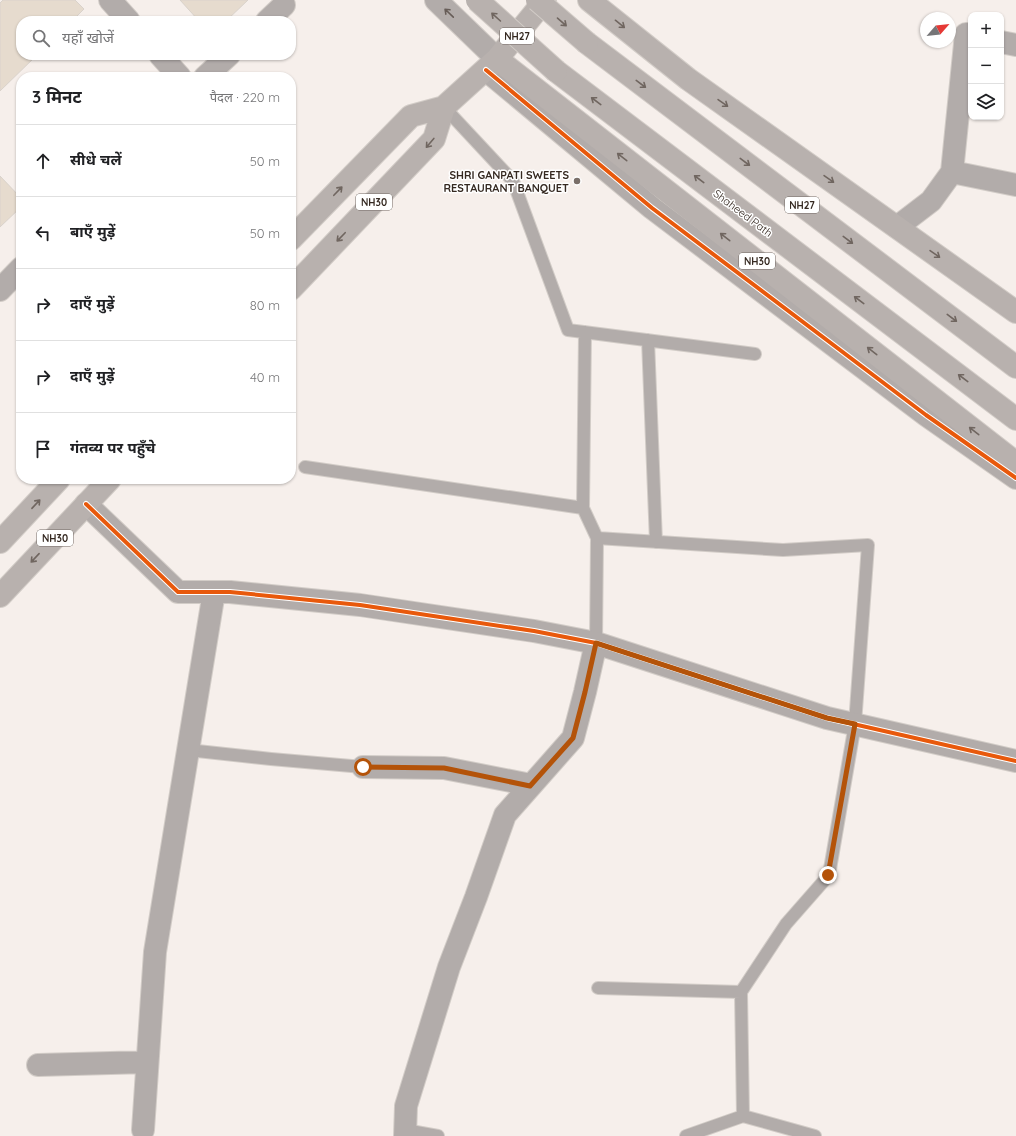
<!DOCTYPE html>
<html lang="hi">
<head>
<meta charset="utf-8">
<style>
	:root { --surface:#fff; --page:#f6f6f6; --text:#202124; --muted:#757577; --line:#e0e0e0 }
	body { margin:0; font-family:Quicksand,"Noto Sans Devanagari",sans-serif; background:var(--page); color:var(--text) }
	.controls { position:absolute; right:12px; top:12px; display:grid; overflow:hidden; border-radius:8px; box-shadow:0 1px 3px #0004 }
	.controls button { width:36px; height:36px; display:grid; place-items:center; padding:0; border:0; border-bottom:1px solid var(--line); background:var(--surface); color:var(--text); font:20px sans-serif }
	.compass { position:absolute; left:920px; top:12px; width:36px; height:36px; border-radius:50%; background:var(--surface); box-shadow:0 1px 3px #0004; rotate:62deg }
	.stop { position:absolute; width:12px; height:12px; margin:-9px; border:3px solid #b45309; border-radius:50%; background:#fff }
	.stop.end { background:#b45309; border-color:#fff; box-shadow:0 1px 4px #0008 }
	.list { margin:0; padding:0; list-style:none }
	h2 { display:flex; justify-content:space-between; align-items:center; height:52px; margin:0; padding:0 16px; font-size:17px }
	h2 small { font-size:13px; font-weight:400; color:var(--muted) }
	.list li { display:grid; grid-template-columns:26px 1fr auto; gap:12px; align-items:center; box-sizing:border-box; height:72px; padding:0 16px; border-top:1px solid var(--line) }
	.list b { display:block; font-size:15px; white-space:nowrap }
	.list em { font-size:13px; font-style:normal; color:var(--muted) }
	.icon { flex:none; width:22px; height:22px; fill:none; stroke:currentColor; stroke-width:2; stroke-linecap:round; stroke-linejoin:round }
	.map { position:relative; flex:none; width:1016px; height:1136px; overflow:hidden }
	.search { position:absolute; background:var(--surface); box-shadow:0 1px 3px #0004; left:16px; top:16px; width:280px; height:44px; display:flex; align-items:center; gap:10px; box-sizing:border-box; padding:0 14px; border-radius:16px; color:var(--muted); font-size:15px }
	.panel { position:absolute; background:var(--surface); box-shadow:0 1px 3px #0004; left:16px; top:72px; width:280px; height:412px; border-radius:16px }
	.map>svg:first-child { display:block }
	.building { fill:#e6dbce; stroke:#d9d2cb }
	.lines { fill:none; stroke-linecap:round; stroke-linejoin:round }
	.service-casing { stroke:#d2ccc7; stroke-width:14 }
	.minor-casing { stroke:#d2ccc7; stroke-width:24 }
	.tertiary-casing { stroke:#d2ccc7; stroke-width:24 }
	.trunk-casing { stroke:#d2ccc7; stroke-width:24 }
	.service { stroke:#b2acaa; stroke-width:12 }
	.minor { stroke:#b2acaa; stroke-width:22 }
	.tertiary { stroke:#b2acaa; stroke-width:22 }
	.trunk { stroke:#b8b1ae; stroke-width:22 }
	.trunk-bridge-casing { stroke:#d2ccc7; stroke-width:24; stroke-linecap:butt }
	.trunk-bridge { stroke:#b8b1ae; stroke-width:22 }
	.cycleway-casing { stroke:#fff; stroke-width:6 }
	.cycleway { stroke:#e8590c; stroke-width:4 }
	.oneway { stroke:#675d58 }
	.oneway2 { stroke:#706660 }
	.route { stroke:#b45309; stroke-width:5 }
	.poi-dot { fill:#796e68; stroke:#fff; stroke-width:1.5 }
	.labels { text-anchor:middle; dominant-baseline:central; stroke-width:3; stroke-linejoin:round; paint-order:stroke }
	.shield { fill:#fff; stroke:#726964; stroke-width:1 }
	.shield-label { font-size:10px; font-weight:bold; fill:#352921 }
	.poi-label { font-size:11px; font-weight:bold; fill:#352921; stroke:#fff; text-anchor:end }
	.street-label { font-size:11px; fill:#352921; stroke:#fff }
</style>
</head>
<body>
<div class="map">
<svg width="1016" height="1136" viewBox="0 0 1016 1136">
	<rect width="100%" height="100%" fill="#f6efeb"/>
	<!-- building -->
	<path class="building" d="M3,0H75L84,9L72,21H21V55H37L0,91V3Z
		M180,0H248L226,21H199Z
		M0,176L21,198V207L0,227Z"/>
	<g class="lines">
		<!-- service casing -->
		<g class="service-casing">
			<path id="service" d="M444,107L513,181L568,330L755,354
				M585,332L583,508L597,538L596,643
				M648,340L656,542
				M305,467L583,508
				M597,538L783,550L868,545L855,724L829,875L786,924L741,992L598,988
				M188,750L271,759L363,767
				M741,992L743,1116L815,1136
				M405,1130L438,1136
				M686,1136L743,1116"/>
		</g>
		<!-- minor casing -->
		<g class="minor-casing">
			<path id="minor" d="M110,0L129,21
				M267,21L284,5
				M1001,42L1016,45
				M160,55L180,77
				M486,70L652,208L926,415L1016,478
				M205,77L229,55
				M952,172L1016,185
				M897,227L931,201L952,172L966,34L971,36
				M0,290L21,268
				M86,504L178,592H230L360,605L534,631L596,643L827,718L1016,761
				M363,767L444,768L531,785
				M38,1065L147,1062
				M143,1130L155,952L214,592
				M405,1136L406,1106L449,967L476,897L505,815L573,738L585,692L596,643"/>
		</g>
		<!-- tertiary casing -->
		<g class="tertiary-casing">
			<path id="tertiary" d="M436,0L497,59"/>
		</g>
		<!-- trunk casing -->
		<g class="trunk-casing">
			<path id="trunk" d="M589,0L688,79L1016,312
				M587,43L1016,367
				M497,59L1016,463
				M556,71L1016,419
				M291,239L411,116L444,107L497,59L545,0
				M291,289L434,139L444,107
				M0,542L59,479
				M0,596L110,479"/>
		</g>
		<!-- service -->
		<use href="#service" class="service"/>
		<!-- minor -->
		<use href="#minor" class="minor"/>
		<!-- tertiary -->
		<use href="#tertiary" class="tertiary"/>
		<!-- trunk -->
		<use href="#trunk" class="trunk"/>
		<!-- trunk-bridge casing -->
		<g class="trunk-bridge-casing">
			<path id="trunk-bridge" d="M477,0L556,71
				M537,0L587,43"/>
		</g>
		<!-- trunk-bridge -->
		<use href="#trunk-bridge" class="trunk-bridge"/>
		<!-- cycleway casing -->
		<g class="cycleway-casing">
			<path id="cycleway" d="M486,70L652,208L926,415L1016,478
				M86,504L178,592H230L360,605L534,631L596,643L827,718L1016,761"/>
		</g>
		<!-- cycleway -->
		<use href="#cycleway" class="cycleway"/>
	</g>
	<!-- one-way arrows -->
	<defs><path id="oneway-shaft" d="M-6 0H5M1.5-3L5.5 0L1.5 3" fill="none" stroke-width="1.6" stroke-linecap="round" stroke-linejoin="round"/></defs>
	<use class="oneway" href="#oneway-shaft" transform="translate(449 13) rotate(-136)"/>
	<g class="oneway2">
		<use href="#oneway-shaft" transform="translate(496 17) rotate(-138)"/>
		<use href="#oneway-shaft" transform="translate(562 22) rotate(41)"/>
		<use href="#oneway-shaft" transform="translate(620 24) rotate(39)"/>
		<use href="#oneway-shaft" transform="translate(641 84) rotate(37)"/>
		<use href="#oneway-shaft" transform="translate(596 101) rotate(-143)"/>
		<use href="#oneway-shaft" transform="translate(723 103) rotate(35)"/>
		<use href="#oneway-shaft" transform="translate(430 143) rotate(130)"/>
		<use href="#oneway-shaft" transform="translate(622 157) rotate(-142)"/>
		<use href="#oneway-shaft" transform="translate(745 162) rotate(37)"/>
		<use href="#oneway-shaft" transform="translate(699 179) rotate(-143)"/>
		<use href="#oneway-shaft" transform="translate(829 179) rotate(35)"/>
		<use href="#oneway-shaft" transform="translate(338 191) rotate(-46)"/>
		<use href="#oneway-shaft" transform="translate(341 237) rotate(134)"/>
		<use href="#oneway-shaft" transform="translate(725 237) rotate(-142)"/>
		<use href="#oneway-shaft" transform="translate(848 240) rotate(37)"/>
		<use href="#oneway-shaft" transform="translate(935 254) rotate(35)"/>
		<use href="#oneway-shaft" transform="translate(859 300) rotate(-143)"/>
		<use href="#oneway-shaft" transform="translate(952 318) rotate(37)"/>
		<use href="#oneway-shaft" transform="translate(872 351) rotate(-142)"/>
		<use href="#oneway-shaft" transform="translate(963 378) rotate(-143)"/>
		<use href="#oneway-shaft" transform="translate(974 431) rotate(-142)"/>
		<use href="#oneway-shaft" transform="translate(36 504) rotate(-47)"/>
		<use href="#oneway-shaft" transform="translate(35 558) rotate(133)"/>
	</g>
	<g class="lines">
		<!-- route -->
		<path class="route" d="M363,767L444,768L530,786L573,738L585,692L596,643L827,718L855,724L828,875"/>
	</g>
	<!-- markers -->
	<circle class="poi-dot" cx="577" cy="181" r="4"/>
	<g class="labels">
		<!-- shield labels -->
		<g class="shield">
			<rect x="500" y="28" width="34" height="16" rx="3"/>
			<rect x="356" y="194" width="36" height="16" rx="3"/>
			<rect x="785" y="197" width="34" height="16" rx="3"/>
			<rect x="739" y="253" width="36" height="16" rx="3"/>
			<rect x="37" y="530" width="36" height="16" rx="3"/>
		</g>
		<g class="shield-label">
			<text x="517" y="36">NH27</text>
			<text x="374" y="202">NH30</text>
			<text x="802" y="205">NH27</text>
			<text x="757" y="261">NH30</text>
			<text x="55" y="538">NH30</text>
		</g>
		<!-- poi labels -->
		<g class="poi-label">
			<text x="569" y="175">SHRI GANPATI SWEETS<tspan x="569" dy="13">RESTAURANT BANQUET</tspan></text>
		</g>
		<!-- street labels -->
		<g class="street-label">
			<text transform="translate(743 213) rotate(37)">Shaheed Path</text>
		</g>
	</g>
</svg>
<div class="controls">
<button>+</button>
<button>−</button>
<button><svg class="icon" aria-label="layers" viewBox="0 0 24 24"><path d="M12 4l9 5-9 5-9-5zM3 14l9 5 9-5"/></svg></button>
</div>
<svg class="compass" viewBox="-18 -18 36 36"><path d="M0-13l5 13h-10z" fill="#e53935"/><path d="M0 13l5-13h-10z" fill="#757577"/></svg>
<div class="stop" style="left:363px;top:767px"></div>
<div class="stop end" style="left:828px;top:875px"></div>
<div class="search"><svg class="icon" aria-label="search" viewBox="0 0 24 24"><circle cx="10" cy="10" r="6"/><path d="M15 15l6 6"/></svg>यहाँ खोजें</div>
<section class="panel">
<h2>3 मिनट<small>पैदल · 220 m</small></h2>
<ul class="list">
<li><svg class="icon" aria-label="ahead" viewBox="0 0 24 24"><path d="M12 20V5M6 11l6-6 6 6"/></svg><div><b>सीधे चलें</b></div><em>50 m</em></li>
<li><svg class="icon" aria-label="left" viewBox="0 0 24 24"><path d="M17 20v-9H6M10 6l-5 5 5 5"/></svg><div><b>बाएँ मुड़ें</b></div><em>50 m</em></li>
<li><svg class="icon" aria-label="right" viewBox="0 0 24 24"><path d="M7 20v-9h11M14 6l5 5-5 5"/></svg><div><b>दाएँ मुड़ें</b></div><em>80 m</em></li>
<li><svg class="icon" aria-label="right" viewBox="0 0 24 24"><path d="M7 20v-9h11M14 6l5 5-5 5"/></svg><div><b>दाएँ मुड़ें</b></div><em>40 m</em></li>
<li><svg class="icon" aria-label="arrive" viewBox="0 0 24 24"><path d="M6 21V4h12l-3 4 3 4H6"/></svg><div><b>गंतव्य पर पहुँचे</b></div></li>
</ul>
</section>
</div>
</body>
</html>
